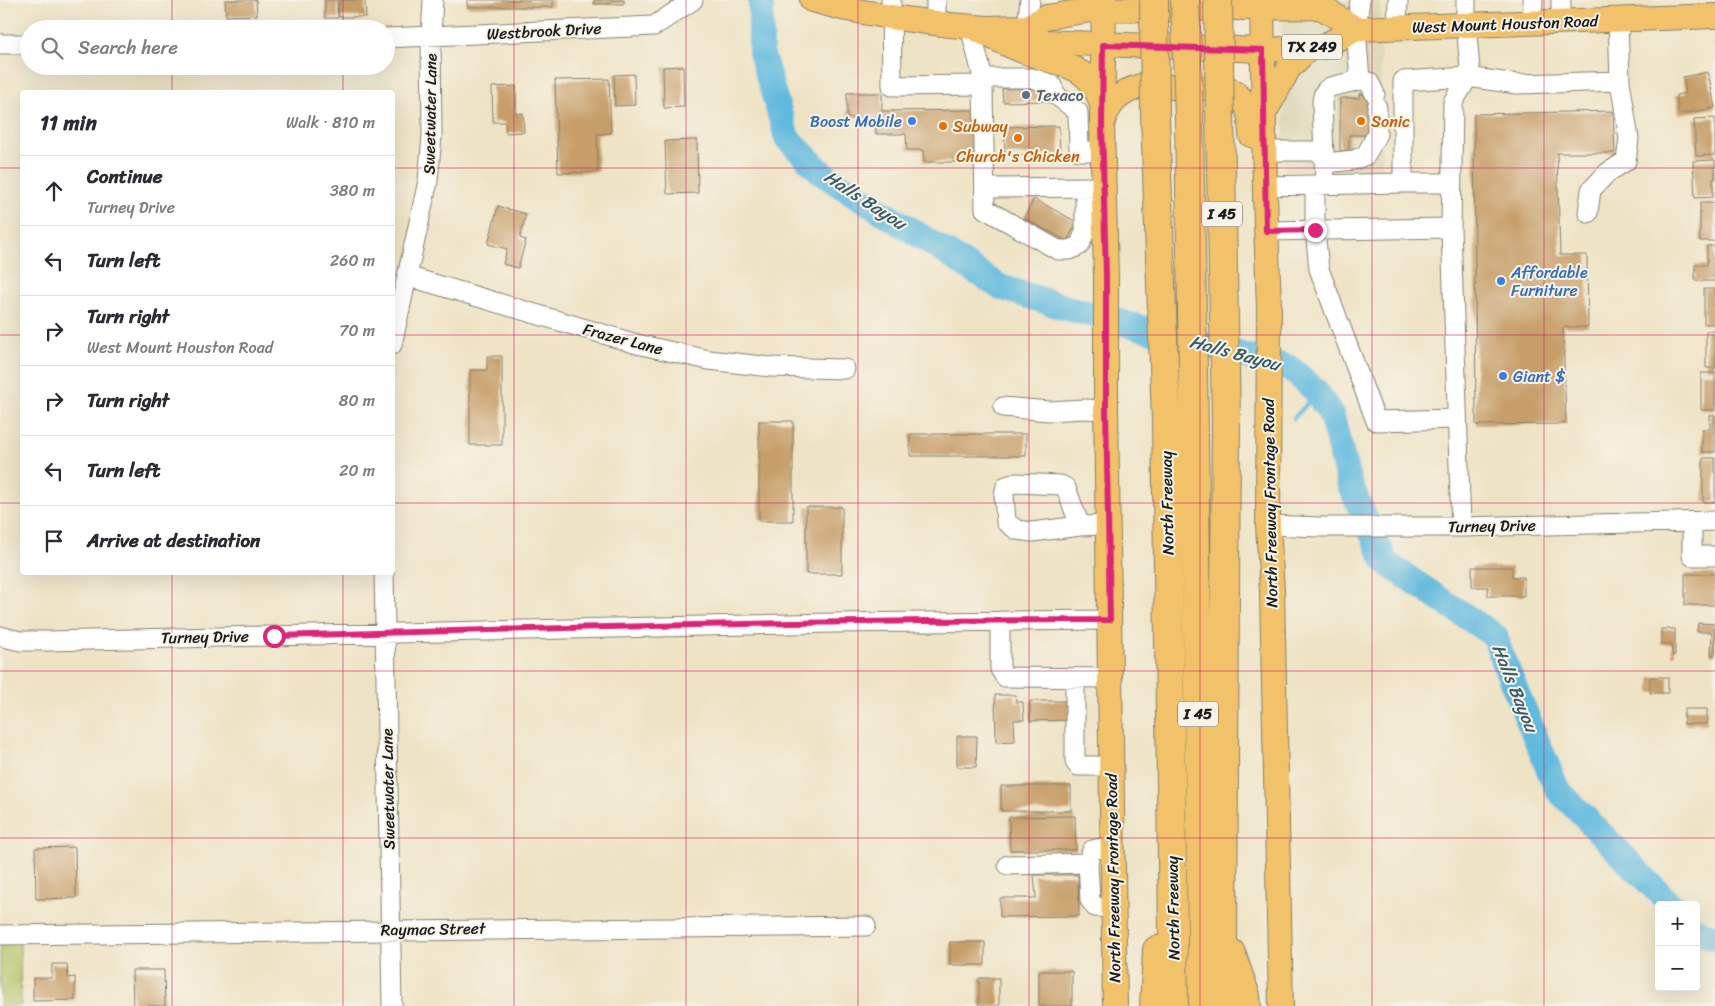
<!DOCTYPE html>
<html lang="en">
<head>
<meta charset="utf-8">
<style>
	:root { --surface:#fff; --page:#f2f2f3; --text:#2b2b33; --muted:#7c7c81; --line:#e1e1e2 }
	body { margin:0; font-family:Sriracha,sans-serif; background:var(--page); color:var(--text) }
	.controls { position:absolute; right:15px; bottom:15px; display:grid; overflow:hidden; border-radius:5px; box-shadow:0 5px 20px #0002 }
	.controls button { width:45px; height:45px; display:grid; place-items:center; padding:0; border:0; border-bottom:1px solid var(--line); background:var(--surface); color:var(--text); font:25px sans-serif }
	.stop { position:absolute; width:15px; height:15px; margin:-11px; border:4px solid #db2777; border-radius:50%; background:#fff }
	.stop.end { background:#db2777; border-color:#fff; box-shadow:0 1px 5px #0008 }
	.list { margin:0; padding:0; list-style:none }
	h2 { display:flex; justify-content:space-between; align-items:center; height:65px; margin:0; padding:0 20px; font-size:21px }
	h2 small { font-size:16px; font-weight:400; color:var(--muted) }
	.list li { display:grid; grid-template-columns:32px 1fr auto; gap:15px; align-items:center; box-sizing:border-box; height:70px; padding:0 20px; border-top:1px solid var(--line) }
	.list b { display:block; font-size:19px; white-space:nowrap }
	.list p { margin:0; font-size:16px; white-space:nowrap; color:var(--muted) }
	.list em { font-size:16px; font-style:normal; color:var(--muted) }
	.icon { flex:none; width:28px; height:28px; fill:none; stroke:currentColor; stroke-width:2; stroke-linecap:round; stroke-linejoin:round }
	.map { position:relative; flex:none; width:1715px; height:1006px; overflow:hidden }
	.search { position:absolute; background:var(--surface); box-shadow:0 5px 20px #0002; left:20px; top:20px; width:375px; height:55px; display:flex; align-items:center; gap:12px; box-sizing:border-box; padding:0 18px; border-radius:28px; color:var(--muted); font-size:19px }
	.panel { position:absolute; background:var(--surface); box-shadow:0 5px 20px #0002; left:20px; top:90px; width:375px; height:485px; border-radius:5px }
	.map>svg:first-child { display:block }
	.built { fill:#ded8b7 }
	.green { fill:#b1c164; stroke:#666e40 }
	.lines { fill:none; stroke-linecap:round; stroke-linejoin:round }
	.stream { stroke:#60b9de; stroke-width:4.5 }
	.river { stroke:#60b9de; stroke-width:26 }
	.building { fill:#c79e69 }
	.minor-casing { stroke:#868070; stroke-width:21 }
	.major-casing { stroke:#868070; stroke-width:26 }
	.highway-casing { stroke:#868070; stroke-width:30 }
	.minor { stroke:#fff; stroke-width:19 }
	.major { stroke:#f2c26a; stroke-width:24 }
	.highway { stroke:#f2c26a; stroke-width:28 }
	.highway-bridge-casing { stroke:#868070; stroke-width:30; stroke-linecap:butt }
	.highway-bridge { stroke:#f2c26a; stroke-width:28 }
	.route { stroke:#db2777; stroke-width:6 }
	.grid { fill:none; stroke:#c2185b; stroke-width:1; stroke-opacity:0.55 }
	.service-dot { fill:#5c6f8a; stroke:#f7f3e8; stroke-width:2 }
	.shop-dot { fill:#3f7fe0; stroke:#f7f3e8; stroke-width:2 }
	.food-dot { fill:#e8710a; stroke:#f7f3e8; stroke-width:2 }
	.labels { text-anchor:middle; dominant-baseline:central; stroke-width:4; stroke-linejoin:round; paint-order:stroke }
	.shield { fill:#f7f3e8; stroke:#5e5c59; stroke-width:1 }
	.shield-label { font-size:15px; font-weight:bold; fill:#1c1c1c }
	.street-label { font-size:16px; fill:#1c1c1c; stroke:#f7f3e8 }
	.service-label { font-size:16px; fill:#4e5e75; stroke:#f7f3e8; text-anchor:start }
	.shop-label { font-size:16px; fill:#366cbe; stroke:#f7f3e8; text-anchor:start }
	.food-label { font-size:16px; fill:#c56008; stroke:#f7f3e8; text-anchor:start }
	.water-label { font-size:18px; font-style:italic; fill:#375b6a; stroke:#f7f3e8 }
</style>
</head>
<body>
<div class="map">
<svg width="1715" height="1006" viewBox="0 0 1715 1006">
	<rect width="100%" height="100%" fill="#f7f3e8"/>
	<filter id="ink" filterUnits="userSpaceOnUse"><feTurbulence type="fractalNoise" baseFrequency=".02" numOctaves="2"/><feDisplacementMap in="SourceGraphic" scale="10" xChannelSelector="R" yChannelSelector="G"/><feConvolveMatrix kernelMatrix="1 2 1 2 8 2 1 2 1" color-interpolation-filters="sRGB"/></filter>
	<filter id="wash" filterUnits="userSpaceOnUse"><feTurbulence type="fractalNoise" baseFrequency=".0096" numOctaves="4" result="noise"/><feDisplacementMap in="SourceGraphic" scale="20" xChannelSelector="R" yChannelSelector="G"/><feGaussianBlur stdDeviation="1.12" result="paint"/><feColorMatrix in="noise" values="0 0 0 0 0 0 0 0 0 0 0 0 0 0 0 0 0 1.4 0 .05"/><feComposite in="paint" operator="in"/></filter>
	<g filter="url(#wash)">
		<rect width="100%" height="100%" fill="#efe3c5"/>
		<!-- built -->
		<path class="built" d="M1281,0H1380L1382,169L1285,171Z"/>
		<!-- green -->
		<path class="green" d="M0,942H20L21,1006H0Z"/>
		<g class="lines">
			<!-- stream -->
			<path class="stream" d="M1294,418L1317,393"/>
			<!-- river -->
			<path class="river" d="M761,0V52L787,138L823,174L1000,287L1064,307L1290,368L1315,390L1331,414L1349,483L1386,563L1495,636L1501,655L1557,789L1671,905
				M1696,930L1715,938"/>
		</g>
		<g id="blocks">
			<!-- building -->
			<path class="building" d="M225,0H256L257,15L226,16Z
				M325,0H337L338,18H325Z
				M339,0H365L366,17H339Z
				M467,0H553V7H467Z
				M594,0H624V4H594Z
				M683,66L684,107L664,108L663,67Z
				M1708,72L1715,108L1679,114L1676,95L1686,93L1683,77Z
				M634,74L635,105L615,106L614,75Z
				M609,79L611,133L597,134L598,172L558,173L555,80Z
				M516,86V114L523,113L524,132L506,133L505,122H493L492,87Z
				M1050,88L1051,101L1003,102L1002,89Z
				M847,93H882V111L974,110L975,162H924L923,150H907L906,134H876V117L847,118Z
				M1359,94H1381L1372,135H1349V151H1340V98H1359Z
				M1613,111L1615,153H1557L1560,255H1587L1588,327H1563L1566,424L1476,425L1474,114Z
				M1715,118V155L1696,156L1694,119Z
				M1059,126L1060,154L1005,155L1004,127Z
				M697,140L698,193L667,194L665,141Z
				M1715,160V179H1713V197L1695,198L1693,161Z
				M1034,199L1077,222L1067,241L1024,218Z
				M1700,203H1715V241H1700Z
				M498,206L526,214L520,238L526,240L518,268L503,264L507,249L488,244Z
				M1707,246H1715V281H1695V265H1707Z
				M1704,289H1715V324H1704Z
				M1706,331H1715V368H1706Z
				M487,356H502V445H470V370H487Z
				M1701,373H1715V410H1701Z
				M1710,415H1715V452H1702V429H1710Z
				M759,421H793V521H759Z
				M910,434H1026V456H910Z
				M1703,458H1715V502H1703Z
				M806,507H842V574H806Z
				M1472,567H1512V577H1524V596H1488V587H1472Z
				M1685,574H1715V605H1685Z
				M1698,623L1715,624V655H1711L1712,632H1697Z
				M1661,629H1675V655H1672V644H1661Z
				M1650,677H1668V693H1650Z
				M995,695H1015L1016,702H1023L1024,720H1014L1015,741L996,742Z
				M1030,701H1071V720L1030,721Z
				M1684,709H1707V724H1684Z
				M957,736H977L976,767H957Z
				M1001,786H1071V811H1001Z
				M1075,816L1076,850H1010L1009,817Z
				M75,847L76,898L36,899L35,848Z
				M1034,875H1078L1079,916L1000,917V898H1036Z
				M950,942H985V965H950Z
				M52,964H67L68,978L75,977V1000L33,1001V978H52Z
				M132,970H164L165,1006H133Z
				M1039,971H1072V1006H1039Z
				M979,978H999V1006H979Z"/>
		</g>
	</g>
	<g filter="url(#ink)">
		<use href="#blocks" fill-opacity="0" stroke="#868070" stroke-width="1"/>
		<g class="lines">
			<!-- minor casing -->
			<g class="minor-casing">
				<path id="minor" d="M891,0L892,86L983,85L985,209L1058,250H1070L1080,245L1085,231V187
					M936,0V14
					M1561,0V21
					M1532,22L1533,0
					M970,27L983,78V85
					M1397,27L1398,0
					M386,38L654,26L693,0
					M1029,38L1027,27L1030,0
					M0,44H29
					M983,78H1032L1051,84L1056,95L1078,112L1079,151H1103
					M1360,80L1369,82L1375,94
					M1264,151H1324
					M1325,163L1354,160L1366,155L1377,134V107
					M1403,183H1452
					M1315,185V230L1319,269L1376,421L1457,419
					M1325,185L1322,103C1323,96 1323,91 1330,87L1360,80L1356,29L1360,0
					M1264,186L1403,183V81L1467,77L1517,84L1620,81L1618,20
					M985,188L1096,187
					M1588,213L1591,190L1607,173L1626,161L1629,139L1620,81
					M1451,228L1453,102L1464,84L1470,68L1466,25V0
					M1266,231L1451,228L1461,527
					M407,276L637,344L709,360L771,367L845,369
					M392,345L428,181L432,136L431,37L433,0
					M1003,407L1049,411L1084,409L1106,410
					M1692,522V556H1715
					M1268,525L1320,527H1461L1715,521
					M1080,526L1066,488L1061,485L1016,483L1006,486L1004,495L1006,522L1017,530L1032,532L1080,526L1108,525
					M384,572L392,1006
					M1000,621V669L1005,677L1110,678
					M0,636L20,641H47L833,623L1109,620
					M1075,678V762L1078,766H1111
					M1112,846L1092,850L1088,863L1090,900L1095,907L1113,908
					M1008,865L1088,863
					M0,935L866,926"/>
			</g>
			<!-- major casing -->
			<g class="major-casing">
				<path id="major" d="M812,0L842,8L890,17L950,25L987,28L1027,27L1046,17L1091,10L1321,7L1356,29
					M1104,0L1102,124L1106,276V410L1115,1006
					M1262,0L1265,195L1269,308L1268,525L1272,591L1281,1006
					M1027,27L1043,42L1263,50L1322,47L1356,29L1715,16
					M978,30C996,39 1013,48 1031,54C1065,67 1090,64 1102,105
					M1265,112L1289,68L1309,48
					M1103,122C1109,102 1121,92 1141,86L1229,89C1250,102 1250,111 1251,135"/>
			</g>
			<!-- highway casing -->
			<g class="highway-casing">
				<path id="highway" d="M1155,118L1166,420L1174,1006
					M1189,118L1203,1006
					M1220,118L1226,420L1223,931L1224,1006
					M1231,953L1246,996L1247,1006
					M1154,1006L1157,950"/>
			</g>
			<!-- minor -->
			<use href="#minor" class="minor"/>
			<!-- major -->
			<use href="#major" class="major"/>
			<!-- highway -->
			<use href="#highway" class="highway"/>
			<!-- highway-bridge casing -->
			<g class="highway-bridge-casing">
				<path id="highway-bridge" d="M1154,0L1155,118
					M1185,0L1189,118
					M1218,0L1220,118"/>
			</g>
			<!-- highway-bridge -->
			<use href="#highway-bridge" class="highway-bridge"/>
		</g>
	</g>
	<g class="lines" filter="url(#ink)">
		<!-- route -->
		<path class="route" d="M274,636C553,628 831,620 1110,620L1106,410V276L1102,124L1103,45L1263,50L1266,231L1315,230"/>
	</g>
	<!-- grid -->
	<path class="grid" d="M172,0V29M343,0V29M514,0V1006M686,0V1006M858,0V1006M1029,0V1006M1200,0V1006M1372,0V1006M1544,0V1006M172,66V92M343,66V92M0,168H22M392,168H1715M0,335H22M392,335H1715M0,503H22M392,503H1715M172,572V1006M343,572V1006M0,671H1715M0,838H1715"/>
	<!-- markers -->
	<circle class="service-dot" cx="1026" cy="95" r="5"/>
	<g class="shop-dot">
		<circle cx="912" cy="121" r="5"/>
		<circle cx="1501" cy="281" r="5"/>
		<circle cx="1503" cy="376" r="5"/>
	</g>
	<g class="food-dot">
		<circle cx="1361" cy="121" r="5"/>
		<circle cx="943" cy="126" r="5"/>
		<circle cx="1018" cy="138" r="5"/>
	</g>
	<g class="labels">
		<!-- shield labels -->
		<g class="shield">
			<rect x="1282" y="34.5" width="60" height="25" rx="4"/>
			<rect x="1202" y="201.5" width="40" height="25" rx="4"/>
			<rect x="1178" y="701.5" width="40" height="25" rx="4"/>
		</g>
		<g class="shield-label">
			<text x="1312" y="47">TX 249</text>
			<text x="1222" y="214">I 45</text>
			<text x="1198" y="714">I 45</text>
		</g>
		<!-- street labels -->
		<g class="street-label">
			<text transform="translate(1505 24) rotate(-2)">West Mount Houston Road</text>
			<text transform="translate(544 31) rotate(-3)">Westbrook Drive</text>
			<text transform="translate(430 114) rotate(-89)">Sweetwater Lane</text>
			<text transform="translate(623 339) rotate(15)">Frazer Lane</text>
			<text transform="translate(1167 503) rotate(-91)">North Freeway</text>
			<text transform="translate(1270 503) rotate(-91)">North Freeway Frontage Road</text>
			<text transform="translate(1492 526) rotate(-1)">Turney Drive</text>
			<text transform="translate(205 637) rotate(-1)">Turney Drive</text>
			<text transform="translate(388 789) rotate(-91)">Sweetwater Lane</text>
			<text transform="translate(1113 878) rotate(-91)">North Freeway Frontage Road</text>
			<text transform="translate(1173 908) rotate(-91)">North Freeway</text>
			<text transform="translate(433 929) rotate(-1)">Raymac Street</text>
		</g>
		<!-- service labels -->
		<g class="service-label">
			<text x="1036" y="95">Texaco</text>
		</g>
		<!-- shop labels -->
		<g class="shop-label">
			<text x="902" y="121" text-anchor="end">Boost Mobile</text>
			<text x="1511" y="272">Affordable<tspan x="1511" dy="18">Furniture</tspan></text>
			<text x="1513" y="376">Giant $</text>
		</g>
		<!-- food labels -->
		<g class="food-label">
			<text x="1371" y="121">Sonic</text>
			<text x="953" y="126">Subway</text>
			<text x="1018" y="156" text-anchor="middle">Church's Chicken</text>
		</g>
		<!-- water labels -->
		<g class="water-label">
			<text transform="translate(865 200) rotate(33)">Halls Bayou</text>
			<text transform="translate(1235 353) rotate(15)">Halls Bayou</text>
			<text transform="translate(1515 688) rotate(68)">Halls Bayou</text>
		</g>
	</g>
</svg>
<div class="controls">
<button>+</button>
<button>−</button>
</div>
<div class="stop" style="left:274px;top:636px"></div>
<div class="stop end" style="left:1315px;top:230px"></div>
<div class="search"><svg class="icon" aria-label="search" viewBox="0 0 24 24"><circle cx="10" cy="10" r="6"/><path d="M15 15l6 6"/></svg>Search here</div>
<section class="panel">
<h2>11 min<small>Walk · 810 m</small></h2>
<ul class="list">
<li><svg class="icon" aria-label="ahead" viewBox="0 0 24 24"><path d="M12 20V5M6 11l6-6 6 6"/></svg><div><b>Continue</b><p>Turney Drive</p></div><em>380 m</em></li>
<li><svg class="icon" aria-label="left" viewBox="0 0 24 24"><path d="M17 20v-9H6M10 6l-5 5 5 5"/></svg><div><b>Turn left</b></div><em>260 m</em></li>
<li><svg class="icon" aria-label="right" viewBox="0 0 24 24"><path d="M7 20v-9h11M14 6l5 5-5 5"/></svg><div><b>Turn right</b><p>West Mount Houston Road</p></div><em>70 m</em></li>
<li><svg class="icon" aria-label="right" viewBox="0 0 24 24"><path d="M7 20v-9h11M14 6l5 5-5 5"/></svg><div><b>Turn right</b></div><em>80 m</em></li>
<li><svg class="icon" aria-label="left" viewBox="0 0 24 24"><path d="M17 20v-9H6M10 6l-5 5 5 5"/></svg><div><b>Turn left</b></div><em>20 m</em></li>
<li><svg class="icon" aria-label="arrive" viewBox="0 0 24 24"><path d="M6 21V4h12l-3 4 3 4H6"/></svg><div><b>Arrive at destination</b></div></li>
</ul>
</section>
</div>
</body>
</html>
